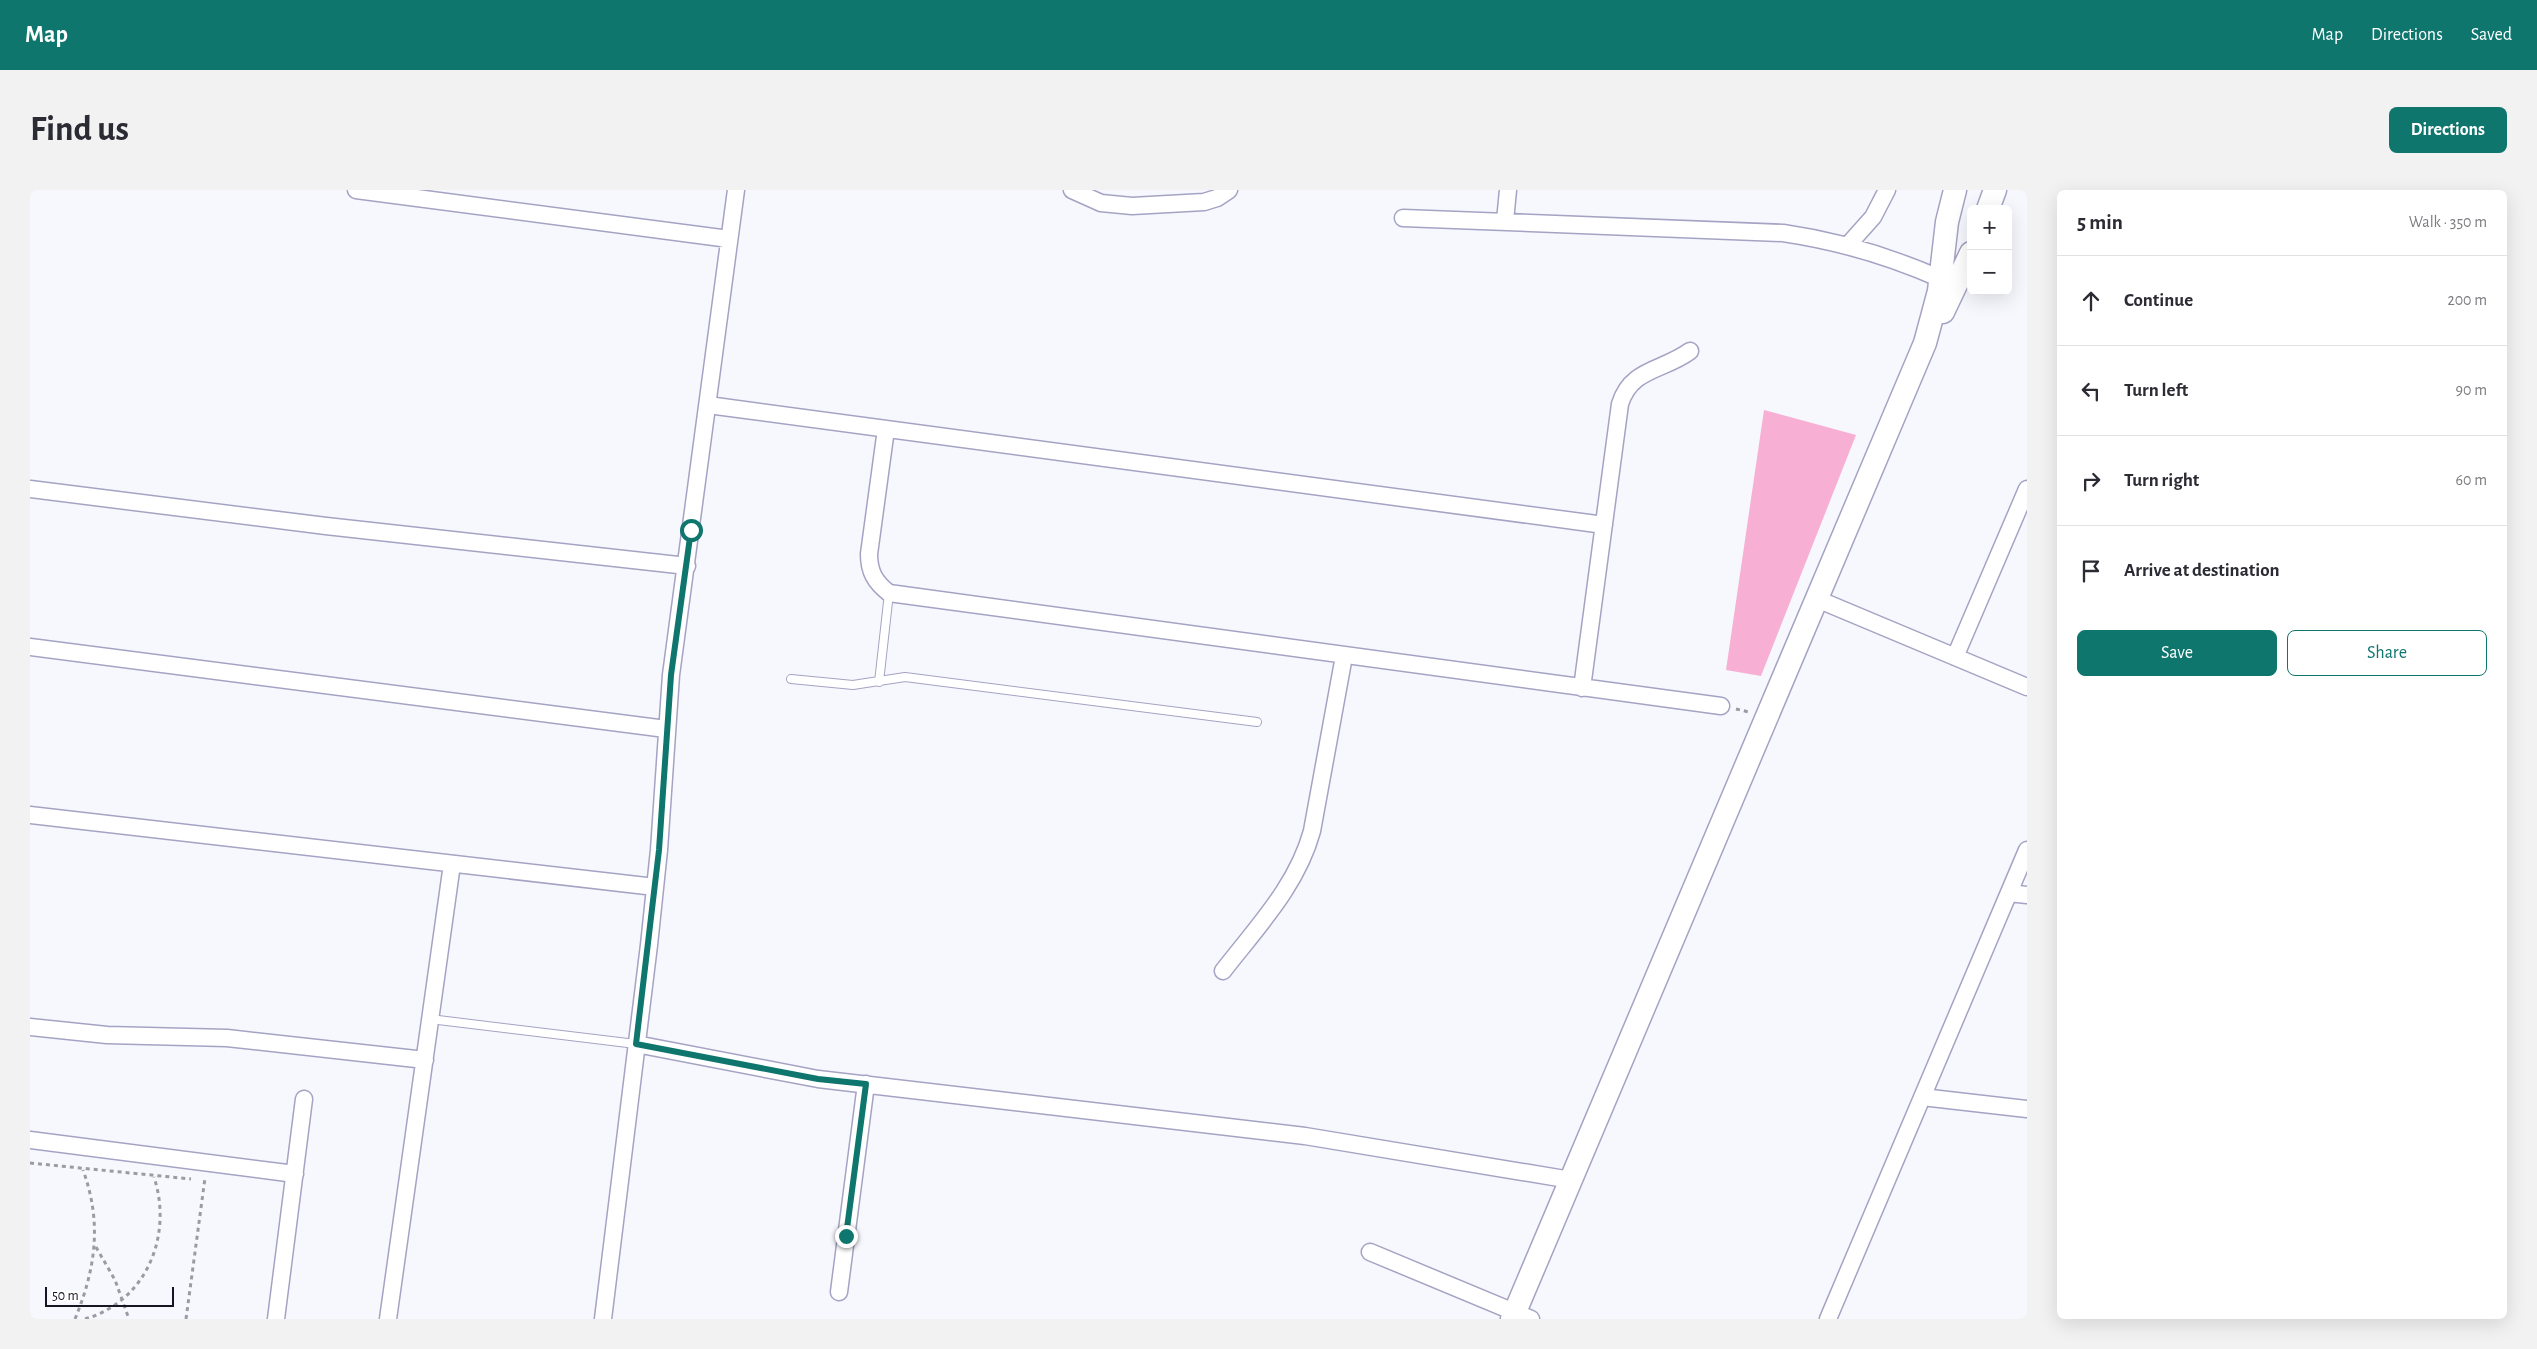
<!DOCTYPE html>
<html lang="en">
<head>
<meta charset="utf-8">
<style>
	:root { --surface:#fff; --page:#f2f2f3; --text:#2b2b33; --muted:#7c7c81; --line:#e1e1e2; --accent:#0f766e }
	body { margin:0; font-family:"Alegreya Sans",sans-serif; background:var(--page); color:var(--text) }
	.controls { position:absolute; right:15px; top:15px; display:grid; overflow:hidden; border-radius:8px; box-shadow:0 5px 20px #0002 }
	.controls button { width:45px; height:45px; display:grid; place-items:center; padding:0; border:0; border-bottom:1px solid var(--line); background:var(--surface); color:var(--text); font:25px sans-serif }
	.scale { position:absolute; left:15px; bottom:12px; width:129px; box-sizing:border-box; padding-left:5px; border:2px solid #161521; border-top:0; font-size:14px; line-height:18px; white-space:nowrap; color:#161521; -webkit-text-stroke:4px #fff; paint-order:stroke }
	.stop { position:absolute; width:15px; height:15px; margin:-11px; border:4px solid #0f766e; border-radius:50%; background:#fff }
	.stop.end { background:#0f766e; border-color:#fff; box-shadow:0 1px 5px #0008 }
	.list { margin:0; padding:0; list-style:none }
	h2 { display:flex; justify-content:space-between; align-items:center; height:65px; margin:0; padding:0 20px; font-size:21px }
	h2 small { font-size:16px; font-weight:400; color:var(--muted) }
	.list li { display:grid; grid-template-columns:32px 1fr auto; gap:15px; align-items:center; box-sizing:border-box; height:90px; padding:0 20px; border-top:1px solid var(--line) }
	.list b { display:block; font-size:19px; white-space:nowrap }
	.list em { font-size:16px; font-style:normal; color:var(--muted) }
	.actions { display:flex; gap:10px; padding:15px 20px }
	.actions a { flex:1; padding:11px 0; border:1px solid var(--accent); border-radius:8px; text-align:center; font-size:18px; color:var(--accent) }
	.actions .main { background:var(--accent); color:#fff }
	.icon { flex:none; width:28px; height:28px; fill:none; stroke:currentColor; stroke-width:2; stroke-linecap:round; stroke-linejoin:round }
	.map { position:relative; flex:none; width:1997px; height:1129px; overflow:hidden; border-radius:8px }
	header { display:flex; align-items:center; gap:30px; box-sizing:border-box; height:70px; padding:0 25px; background:var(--accent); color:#fff }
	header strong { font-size:24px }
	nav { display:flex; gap:28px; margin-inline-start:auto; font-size:18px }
	.intro { display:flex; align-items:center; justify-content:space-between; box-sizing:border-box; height:120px; padding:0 30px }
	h1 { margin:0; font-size:35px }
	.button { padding:12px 22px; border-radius:8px; background:var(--accent); color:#fff; font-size:18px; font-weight:700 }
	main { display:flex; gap:30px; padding:0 30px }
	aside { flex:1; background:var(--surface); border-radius:8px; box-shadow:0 5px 20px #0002 }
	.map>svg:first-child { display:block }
	.green { fill:#f7b0d4 }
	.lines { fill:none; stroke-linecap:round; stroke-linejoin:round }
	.lane-casing { stroke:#a5a3c3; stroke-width:10 }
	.street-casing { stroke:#a5a3c3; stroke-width:19 }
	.secondary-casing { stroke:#a5a3c3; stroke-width:25 }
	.path { stroke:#9b9ba4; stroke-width:3; stroke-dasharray:4 4; stroke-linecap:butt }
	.lane { stroke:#fff; stroke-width:8 }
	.street { stroke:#fff; stroke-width:16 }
	.secondary { stroke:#fff; stroke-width:22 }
	.route { stroke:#0f766e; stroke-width:6 }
</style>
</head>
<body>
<header>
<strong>Map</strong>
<nav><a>Map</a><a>Directions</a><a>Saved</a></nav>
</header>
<div class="intro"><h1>Find us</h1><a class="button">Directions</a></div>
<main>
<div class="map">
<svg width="1997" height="1129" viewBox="0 0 1997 1129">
	<rect width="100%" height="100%" fill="#f7f7fe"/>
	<!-- green -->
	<path class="green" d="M1734,220L1826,245L1731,486L1696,480Z"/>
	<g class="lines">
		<!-- lane casing -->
		<g class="lane-casing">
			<path id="lane" d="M761,489L823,495L875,487L1227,532
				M849,492L859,403
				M400,829L606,854"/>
		</g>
		<!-- street casing -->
		<g class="street-casing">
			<path id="street" d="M326,0L699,49
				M1042,0L1071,13L1102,16L1174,12L1187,8L1199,0
				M1373,28L1753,43C1808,51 1859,66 1911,89
				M1475,31L1478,0
				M1818,55L1843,27L1857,0
				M678,215L1574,335
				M856,239L839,364C839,382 845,392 859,403L1691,516
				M0,299L296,336L657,376
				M1787,409L1997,497
				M0,457L636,539
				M1925,467L1997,299
				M1552,498L1590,214C1601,178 1633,181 1660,161
				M0,625L625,697
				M1979,703L1997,705
				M1193,781C1227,737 1267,696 1282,641L1314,466
				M0,837L77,845L197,848L395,870
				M606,854L788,889L1275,946L1541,990
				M1892,907L1997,919
				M0,950L265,984
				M1340,1062L1501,1129
				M809,1102L836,894
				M246,1129L274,909
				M358,1129L422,674
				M573,1129L619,755L629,660L641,485L706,0
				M1798,1129L1997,660"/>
		</g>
		<!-- secondary casing -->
		<g class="secondary-casing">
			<path id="secondary" d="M1958,19L1965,0
				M1913,122L1941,63
				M1482,1129L1895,153L1909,101L1917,32L1925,0"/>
		</g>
		<!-- path -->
		<path class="path" d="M1706,519L1719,522
			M0,973L161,989
			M66,1057L85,1090L99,1129
			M45,1129C66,1078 72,1032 53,980
			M55,1129C117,1111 143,1045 124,987
			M156,1129L175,988"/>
		<!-- lane -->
		<use href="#lane" class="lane"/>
		<!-- street -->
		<use href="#street" class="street"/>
		<!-- secondary -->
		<use href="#secondary" class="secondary"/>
	</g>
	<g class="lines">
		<!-- route -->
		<path class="route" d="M661,340L641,485L629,660L606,854L788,889L836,894L816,1046"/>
	</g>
</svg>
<div class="controls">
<button>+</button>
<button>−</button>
</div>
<div class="scale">50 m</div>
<div class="stop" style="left:661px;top:340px"></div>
<div class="stop end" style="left:816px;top:1046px"></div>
</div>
<aside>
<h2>5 min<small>Walk · 350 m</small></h2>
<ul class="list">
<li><svg class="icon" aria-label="ahead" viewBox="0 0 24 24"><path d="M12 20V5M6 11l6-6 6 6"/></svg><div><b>Continue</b></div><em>200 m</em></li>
<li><svg class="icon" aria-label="left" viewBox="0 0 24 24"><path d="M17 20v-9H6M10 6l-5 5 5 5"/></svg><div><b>Turn left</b></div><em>90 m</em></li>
<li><svg class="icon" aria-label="right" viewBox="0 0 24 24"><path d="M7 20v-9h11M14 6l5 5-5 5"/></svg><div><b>Turn right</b></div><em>60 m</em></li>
<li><svg class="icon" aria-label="arrive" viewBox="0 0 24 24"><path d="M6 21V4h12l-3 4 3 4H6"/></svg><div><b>Arrive at destination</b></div></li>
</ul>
<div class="actions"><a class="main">Save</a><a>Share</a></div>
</aside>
</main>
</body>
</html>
